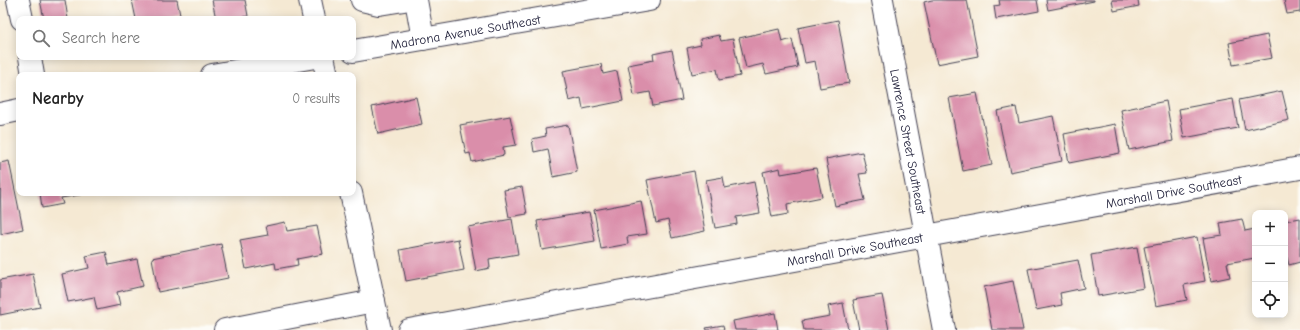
<!DOCTYPE html>
<html lang="en">
<head>
<meta charset="utf-8">
<style>
	:root { --surface:#fff; --page:#f2f2f2; --text:#222; --muted:#767676; --line:#e0e0e0 }
	body { margin:0; font-family:"Comic Neue",sans-serif; background:var(--page); color:var(--text) }
	.controls { position:absolute; right:12px; bottom:12px; display:grid; overflow:hidden; border-radius:8px; box-shadow:0 2px 10px #0003 }
	.controls button { width:36px; height:36px; display:grid; place-items:center; padding:0; border:0; border-bottom:1px solid var(--line); background:var(--surface); color:var(--text); font:20px sans-serif }
	.list { margin:0; padding:0; list-style:none }
	h2 { display:flex; justify-content:space-between; align-items:center; height:52px; margin:0; padding:0 16px; font-size:17px }
	h2 small { font-size:13px; font-weight:400; color:var(--muted) }
	.icon { flex:none; width:22px; height:22px; fill:none; stroke:currentColor; stroke-width:2; stroke-linecap:round; stroke-linejoin:round }
	.map { position:relative; flex:none; width:1300px; height:330px; overflow:hidden }
	.search { position:absolute; background:var(--surface); box-shadow:0 2px 10px #0003; left:16px; top:16px; width:340px; height:44px; display:flex; align-items:center; gap:10px; box-sizing:border-box; padding:0 14px; border-radius:8px; color:var(--muted); font-size:15px }
	.panel { position:absolute; background:var(--surface); box-shadow:0 2px 10px #0003; left:16px; top:72px; width:340px; height:124px; border-radius:8px }
	.map>svg:first-child { display:block }
	.building { fill:#da8eaa }
	.lines { fill:none; stroke-linecap:round; stroke-linejoin:round }
	.minor-casing { stroke:#424052; stroke-width:24 }
	.major-casing { stroke:#424052; stroke-width:24 }
	.minor { stroke:#fff; stroke-width:22 }
	.major { stroke:#fff; stroke-width:22 }
	.labels { text-anchor:middle; dominant-baseline:central; stroke-width:3; stroke-linejoin:round; paint-order:stroke }
	.street-label { font-size:13px; fill:#22223b; stroke:#fdfcf7 }
</style>
</head>
<body>
<div class="map">
<svg width="1300" height="330" viewBox="0 0 1300 330">
	<rect width="100%" height="100%" fill="#fdfcf7"/>
	<filter id="ink" filterUnits="userSpaceOnUse"><feTurbulence type="fractalNoise" baseFrequency=".025" numOctaves="2"/><feDisplacementMap in="SourceGraphic" scale="8" xChannelSelector="R" yChannelSelector="G"/><feConvolveMatrix kernelMatrix="1 2 1 2 8 2 1 2 1" color-interpolation-filters="sRGB"/></filter>
	<filter id="wash" filterUnits="userSpaceOnUse"><feTurbulence type="fractalNoise" baseFrequency=".012" numOctaves="4" result="noise"/><feDisplacementMap in="SourceGraphic" scale="16" xChannelSelector="R" yChannelSelector="G"/><feGaussianBlur stdDeviation="0.9" result="paint"/><feColorMatrix in="noise" values="0 0 0 0 0 0 0 0 0 0 0 0 0 0 0 0 0 1.4 0 .05"/><feComposite in="paint" operator="in"/></filter>
	<g filter="url(#wash)">
		<rect width="100%" height="100%" fill="#f5e9d3"/>
		<g id="blocks">
			<!-- building -->
			<path class="building" d="M40,0H65L68,19H44Z
				M132,0H177L180,15L164,19H136Z
				M212,0H245L248,16L234,19H216Z
				M932,0H967L978,56L937,64L924,2Z
				M999,0H1037L1039,11L996,19L994,6L1000,5Z
				M1046,0H1094V1L1048,10Z
				M1112,0H1138L1139,6L1114,11Z
				M1284,0H1300V12L1287,14Z
				M838,20L849,83L820,88L815,61L805,63L798,28Z
				M779,29L782,42L792,39L798,67L766,74L763,64L746,68L739,38Z
				M719,35L721,41L733,39L740,76L719,80L717,69L692,74L687,48L701,45L700,39Z
				M1267,35L1272,58L1233,65L1229,43Z
				M672,50L682,100L653,106L650,92L634,95L628,65L654,60L653,54Z
				M601,64L603,74L617,71L623,101L583,109L581,98L569,101L563,71Z
				M1282,91L1289,120L1245,130L1239,100Z
				M977,93L992,165L963,171L949,98Z
				M416,97L422,124L378,134L372,107Z
				M1233,99L1238,128L1184,138L1179,109Z
				M1166,101L1173,141L1129,150L1121,110Z
				M1016,107L1019,123L1053,116L1062,161L1010,172L997,111Z
				M510,116L516,145L503,147L504,155L472,162L470,153L466,154L460,125Z
				M1115,124L1120,153L1069,163L1064,134Z
				M568,125L577,172L553,177L548,149L534,152L532,139L546,136L545,129Z
				M862,152L867,173L859,174L865,200L835,206L826,159Z
				M9,161L23,229L1,234L0,163Z
				M780,168L781,174L816,168L822,197L787,204L788,214L772,217L763,172Z
				M694,171L705,231L672,238L668,220L656,223L647,180Z
				M723,177L725,188L754,182L760,213L736,217L737,224L715,228L706,180Z
				M522,187L527,214L509,217L504,190Z
				M40,193H85V194L61,198L63,204L42,208Z
				M641,201L647,234L627,237L628,244L601,249L594,210Z
				M589,212L595,241L542,250L537,221Z
				M1300,218V262L1289,265L1285,249V221Z
				M512,219L518,254L489,259L490,268L476,271L468,227Z
				M1242,219L1245,231L1255,229V258L1227,263L1230,277L1211,281L1203,238L1222,235L1220,223Z
				M285,222L287,231L317,226L323,254L297,259L298,265L276,269L275,263L246,269L240,240L268,235L266,226Z
				M1197,237L1205,281L1184,285L1187,300L1156,306L1144,247Z
				M458,239L464,270L406,281L400,250Z
				M221,244L228,278L158,292L152,258Z
				M1137,247L1144,288L1098,296L1091,255Z
				M106,252L109,265L137,259L143,286L117,292L120,305L97,310L94,297L68,302L62,274L89,268L86,256Z
				M1078,260L1084,288L1060,293L1062,305L1036,310L1028,269Z
				M33,274L40,307L0,315V280Z
				M1013,281L1023,330H992L984,287Z
				M882,295L889,330H859L853,300Z
				M843,303L848,330H804L802,321L830,316L828,306Z
				M775,313L778,330H735L733,321Z
				M723,325L724,330H707L706,328Z"/>
		</g>
	</g>
	<g filter="url(#ink)">
		<use href="#blocks" fill-opacity="0" stroke="#424052" stroke-width="1"/>
		<g class="lines">
			<!-- minor casing -->
			<g class="minor-casing">
				<g id="minor">
					<path d="M18,0L22,19"/>
					<path d="M310,0L314,19"/>
					<path d="M362,0L379,4L404,0"/>
					<path d="M416,0L423,39"/>
					<path id="s1" d="M882,0L944,330"/>
					<path d="M30,57L33,75"/>
					<path d="M225,330L374,301"/>
					<path id="s2" d="M409,330L1300,168"/>
				</g>
			</g>
			<!-- major casing -->
			<g class="major-casing">
				<g id="major">
					<path id="s3" d="M353,51L649,0"/>
					<path d="M323,57L327,75"/>
					<path d="M212,75L315,57"/>
					<path d="M0,114L19,110"/>
					<path d="M351,193L380,330"/>
				</g>
			</g>
			<!-- minor -->
			<use href="#minor" class="minor"/>
			<!-- major -->
			<use href="#major" class="major"/>
		</g>
	</g>
	<g class="labels">
		<!-- street labels -->
		<g class="street-label">
			<text stroke="none"><textPath href="#s3" startOffset="114">Madrona Avenue Southeast</textPath></text>
			<text stroke="none"><textPath href="#s1" startOffset="144">Lawrence Street Southeast</textPath></text>
			<text stroke="none"><textPath href="#s2" startOffset="777">Marshall Drive Southeast</textPath></text>
			<text stroke="none"><textPath href="#s2" startOffset="453">Marshall Drive Southeast</textPath></text>
		</g>
	</g>
</svg>
<div class="controls">
<button>+</button>
<button>−</button>
<button><svg class="icon" aria-label="locate" viewBox="0 0 24 24"><circle cx="12" cy="12" r="6"/><path d="M12 2v4M12 18v4M2 12h4M18 12h4"/></svg></button>
</div>
<div class="search"><svg class="icon" aria-label="search" viewBox="0 0 24 24"><circle cx="10" cy="10" r="6"/><path d="M15 15l6 6"/></svg>Search here</div>
<section class="panel">
<h2>Nearby<small>0 results</small></h2>
<ul class="list">
</ul>
</section>
</div>
</body>
</html>
